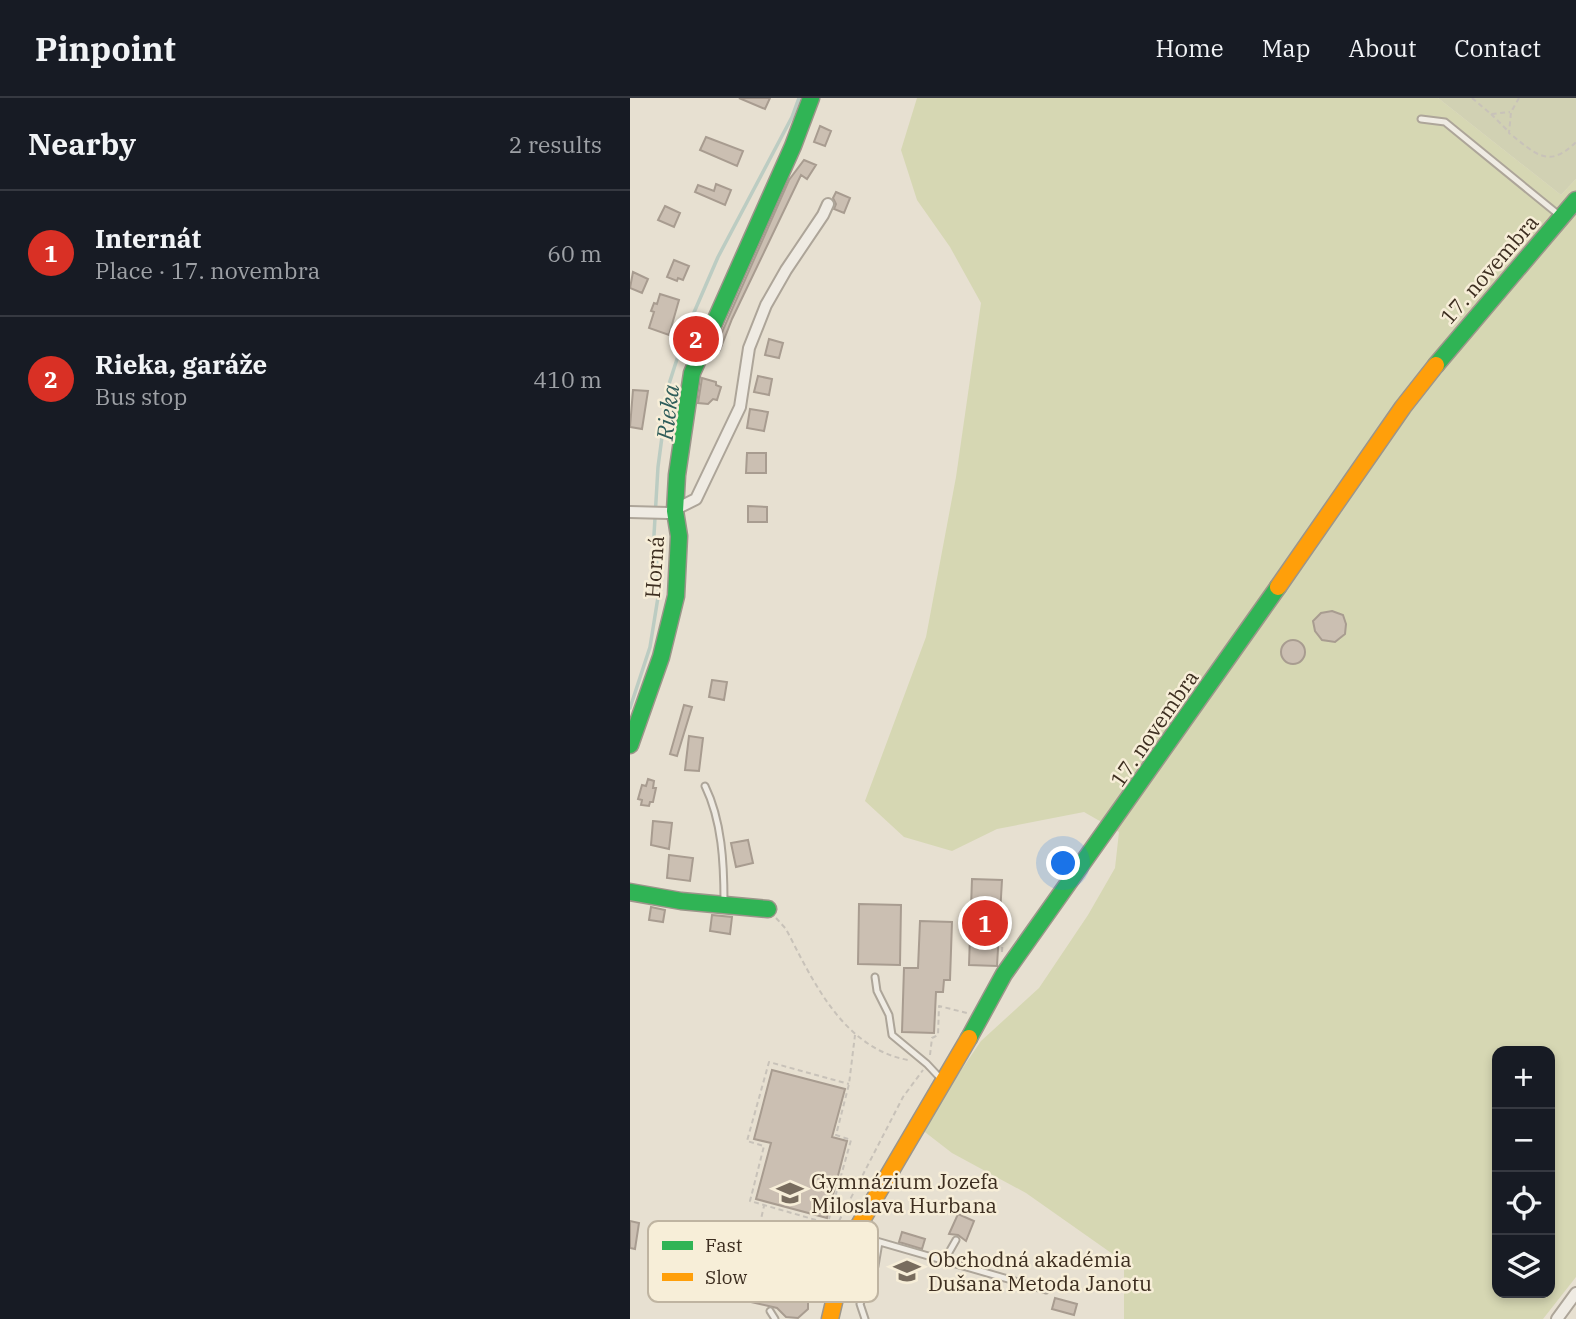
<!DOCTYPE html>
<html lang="en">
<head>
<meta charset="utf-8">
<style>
	:root { --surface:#171b24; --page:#242831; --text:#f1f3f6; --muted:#9ea1a6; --line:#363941; --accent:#d93025 }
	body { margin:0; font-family:"IBM Plex Serif",serif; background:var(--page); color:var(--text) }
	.controls { position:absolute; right:21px; bottom:21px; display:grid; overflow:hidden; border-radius:14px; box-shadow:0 4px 10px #0003 }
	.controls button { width:63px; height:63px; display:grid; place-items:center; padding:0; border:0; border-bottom:2px solid var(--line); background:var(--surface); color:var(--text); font:35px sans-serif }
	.you { position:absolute; left:434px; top:766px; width:24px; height:24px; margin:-18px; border:5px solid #fff; border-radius:50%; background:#1a73e8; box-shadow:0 0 0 10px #1a73e833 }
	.badge { display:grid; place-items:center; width:46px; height:46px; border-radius:50%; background:var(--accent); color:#fff; font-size:23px; font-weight:700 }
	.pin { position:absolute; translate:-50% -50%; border:4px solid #fff; box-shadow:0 2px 7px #0006 }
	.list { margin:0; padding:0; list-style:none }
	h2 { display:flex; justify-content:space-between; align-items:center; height:91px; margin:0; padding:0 28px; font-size:30px }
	h2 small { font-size:23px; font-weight:400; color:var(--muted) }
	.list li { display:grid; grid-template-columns:46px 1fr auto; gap:21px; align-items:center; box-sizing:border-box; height:126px; padding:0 28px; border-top:2px solid var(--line) }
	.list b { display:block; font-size:26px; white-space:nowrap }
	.list p { margin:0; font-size:23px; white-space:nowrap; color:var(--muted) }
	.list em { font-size:23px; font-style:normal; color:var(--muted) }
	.icon { flex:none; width:38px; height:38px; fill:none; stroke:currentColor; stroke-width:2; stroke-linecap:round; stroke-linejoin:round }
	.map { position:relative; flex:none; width:946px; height:1221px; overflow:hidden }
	header { display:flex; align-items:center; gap:42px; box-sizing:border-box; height:98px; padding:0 35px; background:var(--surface); border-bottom:2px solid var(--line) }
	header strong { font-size:33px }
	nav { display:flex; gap:38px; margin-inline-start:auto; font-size:24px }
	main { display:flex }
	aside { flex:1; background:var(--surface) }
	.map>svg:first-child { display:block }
	.green { fill:#d6d7b3; fill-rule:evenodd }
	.cemetery { fill:#d1d1b3 }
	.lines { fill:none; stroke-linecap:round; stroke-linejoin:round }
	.stream { stroke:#bcccc2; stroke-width:3.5 }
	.building { fill:#cbbfb2; stroke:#a89c90; stroke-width:2 }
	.lane-casing { stroke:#ada599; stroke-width:9 }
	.street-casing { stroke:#ada599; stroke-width:14 }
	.fast-casing { stroke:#9c958a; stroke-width:19 }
	.slow-casing { stroke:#9c958a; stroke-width:19 }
	.path { stroke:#c8c2b9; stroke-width:2; stroke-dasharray:5 3.5; stroke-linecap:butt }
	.lane { stroke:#efebe3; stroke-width:5 }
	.street { stroke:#efebe3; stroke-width:10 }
	.fast { stroke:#30b455; stroke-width:16 }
	.slow { stroke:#ff9f0a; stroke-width:16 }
	.labels { text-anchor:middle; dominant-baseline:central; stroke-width:5; stroke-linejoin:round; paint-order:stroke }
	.street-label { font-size:21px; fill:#3d2e20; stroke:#f7eed8 }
	.poi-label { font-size:21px; fill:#3d2e20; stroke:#f7eed8; text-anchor:start }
	.water-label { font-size:23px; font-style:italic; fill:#2f5d5a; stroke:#f7eed8 }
	.key { fill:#f7eed8; stroke:#bfb4a1; stroke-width:2 }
	.key-label { font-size:19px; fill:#3d2e20 }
</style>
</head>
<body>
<header>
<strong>Pinpoint</strong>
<nav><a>Home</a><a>Map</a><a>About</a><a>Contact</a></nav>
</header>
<main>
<aside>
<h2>Nearby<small>2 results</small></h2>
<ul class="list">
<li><span class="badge">1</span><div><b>Internát</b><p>Place · 17. novembra</p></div><em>60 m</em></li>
<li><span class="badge">2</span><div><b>Rieka, garáže</b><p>Bus stop</p></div><em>410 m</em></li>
</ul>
</aside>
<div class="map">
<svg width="946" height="1221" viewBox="0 0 946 1221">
	<rect width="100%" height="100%" fill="#e7e0d1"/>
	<!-- green -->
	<path class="green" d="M287,0H808L931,97L946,81V1179L913,1221H494V1164L396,1095L322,1055L291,1031L351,943L409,890L458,817L485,770L489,734L454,714L367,731L322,753L274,739L235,703L296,539L326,379L351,205L320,149L287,102L271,52ZM867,953H920V1195H867Z"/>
	<!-- cemetery -->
	<path class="cemetery" d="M808,0H946V81L931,97Z"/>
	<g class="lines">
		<!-- stream -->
		<path class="stream" d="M0,610L20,549L29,493L24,437L28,369L39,286L56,233L88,159L162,19L169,0"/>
	</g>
	<!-- building -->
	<path class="building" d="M109,0H140L135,11Z
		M190,28L201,33L195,48L184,44Z
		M76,39L113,53L107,68L70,52Z
		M174,62L186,67L177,81L171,77L102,221L90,252L85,250L159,82Z
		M86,86L101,92L95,107L65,94L68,87L84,93Z
		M206,94L220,100L214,115L204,111L206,106L203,100Z
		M35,108L50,115L44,129L28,122Z
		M44,162L59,168L53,182L48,180L47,183L37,179Z
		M3,174L18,181L12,195L0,190Z
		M30,196L49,202L39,237L19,230L24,214L21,213L24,205L27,206Z
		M139,241L153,245L149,260L135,257Z
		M128,278L142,281L139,297L124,294Z
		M72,280L86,284V287L91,289L87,302L83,301L78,306L68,305Z
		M3,292L18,293L12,331L0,329Z
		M120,311L138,314L134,333L117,330Z
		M117,355H136V375H116Z
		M118,408L137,409V424H118Z
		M702,513L713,517L716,526L715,536L705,544L692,542L685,533L683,523L691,515Z
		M651 554a12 12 0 1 1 24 0a12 12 0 1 1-24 0Z
		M82,582L97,584L94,602L79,599Z
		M54,607L62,609L47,658L40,656Z
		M59,638L73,640L69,673L55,672Z
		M18,681L24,683L23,690H26L23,704H20L19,708L11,707L12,702L8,701L12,687L16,688Z
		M23,723L42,725L39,751L21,747Z
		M118,742L123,765L106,769L101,745Z
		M39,757L63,760L60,783L37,780Z
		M342,781L372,782L367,868L339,867Z
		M229,806L271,807L270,867L228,866Z
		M21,809L35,812L33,824L19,822Z
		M82,817L102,819L100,836L80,833Z
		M290,823L322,824L320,882H314L313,894H306L304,935L272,934L274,870H288Z
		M142,972L215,991L202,1039L217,1043L197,1120L126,1101L141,1045L124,1041Z
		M328,1116L344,1123L336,1143L328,1137L319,1136Z
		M0,1123L9,1125L5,1151L0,1150Z
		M151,1125L183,1132L170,1189L178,1199V1211L168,1220L156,1219L147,1210L112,1202L119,1172L129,1174L137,1141L147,1144Z
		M272,1134L295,1141L292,1151L269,1144Z
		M425,1200L447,1206L444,1217L422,1211Z"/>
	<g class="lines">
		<!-- lane casing -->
		<g class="lane-casing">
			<path id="lane" d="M791,21L815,24L929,117
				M75,688C92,723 94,765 94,804
				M245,879L247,893L259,917L262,937L297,966L312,982
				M191,1127L416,1192
				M314,1163L326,1142
				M140,1213L145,1221
				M235,1221L230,1206L245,1168L249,1144"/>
		</g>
		<!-- street casing -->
		<g class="street-casing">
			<path id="street" d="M0,414L38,415L66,401L110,309L119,250L136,207L156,172L193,117L198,106
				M927,1221L946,1195"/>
		</g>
		<!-- fast casing -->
		<g class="fast-casing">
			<path id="fast" d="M806,267L946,102
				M0,647L31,559L46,498L49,438L45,413L47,377L62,275L163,48L181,0
				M0,794L51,803L138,811
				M339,940L374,876L648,489"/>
		</g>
		<!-- slow casing -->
		<g class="slow-casing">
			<path id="slow" d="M648,489L773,309L806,267
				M200,1221L213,1166L225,1134L339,940"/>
		</g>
		<!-- path -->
		<path class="path" d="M842,0L861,16L880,14
			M889,0L881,14L879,35C905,55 918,72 946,44
			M861,16L879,34
			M146,820L156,831C183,883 213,950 278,962
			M372,854L374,821
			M300,957L302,940L308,937L309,908L337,915
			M199,1121L221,1042L206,1037L219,986L225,937
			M186,1122L120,1103L134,1048L117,1043L139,964L219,986
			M209,1123L273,999L293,972
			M124,1152L134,1108
			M178,1189L194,1193"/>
		<!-- lane -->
		<use href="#lane" class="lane"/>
		<!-- street -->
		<use href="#street" class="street"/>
		<!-- fast -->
		<use href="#fast" class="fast"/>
		<!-- slow -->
		<use href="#slow" class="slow"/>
	</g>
	<!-- icons -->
	<defs>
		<g id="school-bare" transform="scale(2.1)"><path d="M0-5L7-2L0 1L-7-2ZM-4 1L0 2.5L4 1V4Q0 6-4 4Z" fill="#786c5e" stroke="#f7eed8" stroke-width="2.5" paint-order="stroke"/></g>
	</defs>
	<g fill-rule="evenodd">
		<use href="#school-bare" x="160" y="1095"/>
		<use href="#school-bare" x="277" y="1173"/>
	</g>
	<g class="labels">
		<!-- street labels -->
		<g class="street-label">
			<text transform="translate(859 171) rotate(-49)">17. novembra</text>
			<text transform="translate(24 469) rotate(-86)">Horná</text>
			<text transform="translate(524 630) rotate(-55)">17. novembra</text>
		</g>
		<!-- poi labels -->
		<g class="poi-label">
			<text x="181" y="1083">Gymnázium Jozefa<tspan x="181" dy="24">Miloslava Hurbana</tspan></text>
			<text x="298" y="1161">Obchodná akadémia<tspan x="298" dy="24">Dušana Metoda Janotu</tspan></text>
		</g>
		<!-- water labels -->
		<g class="water-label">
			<text transform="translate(37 314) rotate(-83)">Rieka</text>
		</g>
	</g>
	<!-- legend -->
	<rect x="18" y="1123" width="230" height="81" rx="10" class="key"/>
	<rect x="32" y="1143" width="31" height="9" fill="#30b455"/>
	<rect x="32" y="1175" width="31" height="8" fill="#ff9f0a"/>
	<g class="key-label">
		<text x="75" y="1154">Fast</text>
		<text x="75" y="1186">Slow</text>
	</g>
</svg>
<div class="controls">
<button>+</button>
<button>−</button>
<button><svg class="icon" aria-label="locate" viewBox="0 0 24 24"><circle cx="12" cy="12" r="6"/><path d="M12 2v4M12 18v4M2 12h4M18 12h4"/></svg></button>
<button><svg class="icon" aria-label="layers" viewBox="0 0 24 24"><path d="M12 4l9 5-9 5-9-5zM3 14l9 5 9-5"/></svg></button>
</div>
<div class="you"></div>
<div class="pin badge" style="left:355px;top:825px">1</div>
<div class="pin badge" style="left:66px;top:241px">2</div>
</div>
</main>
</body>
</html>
